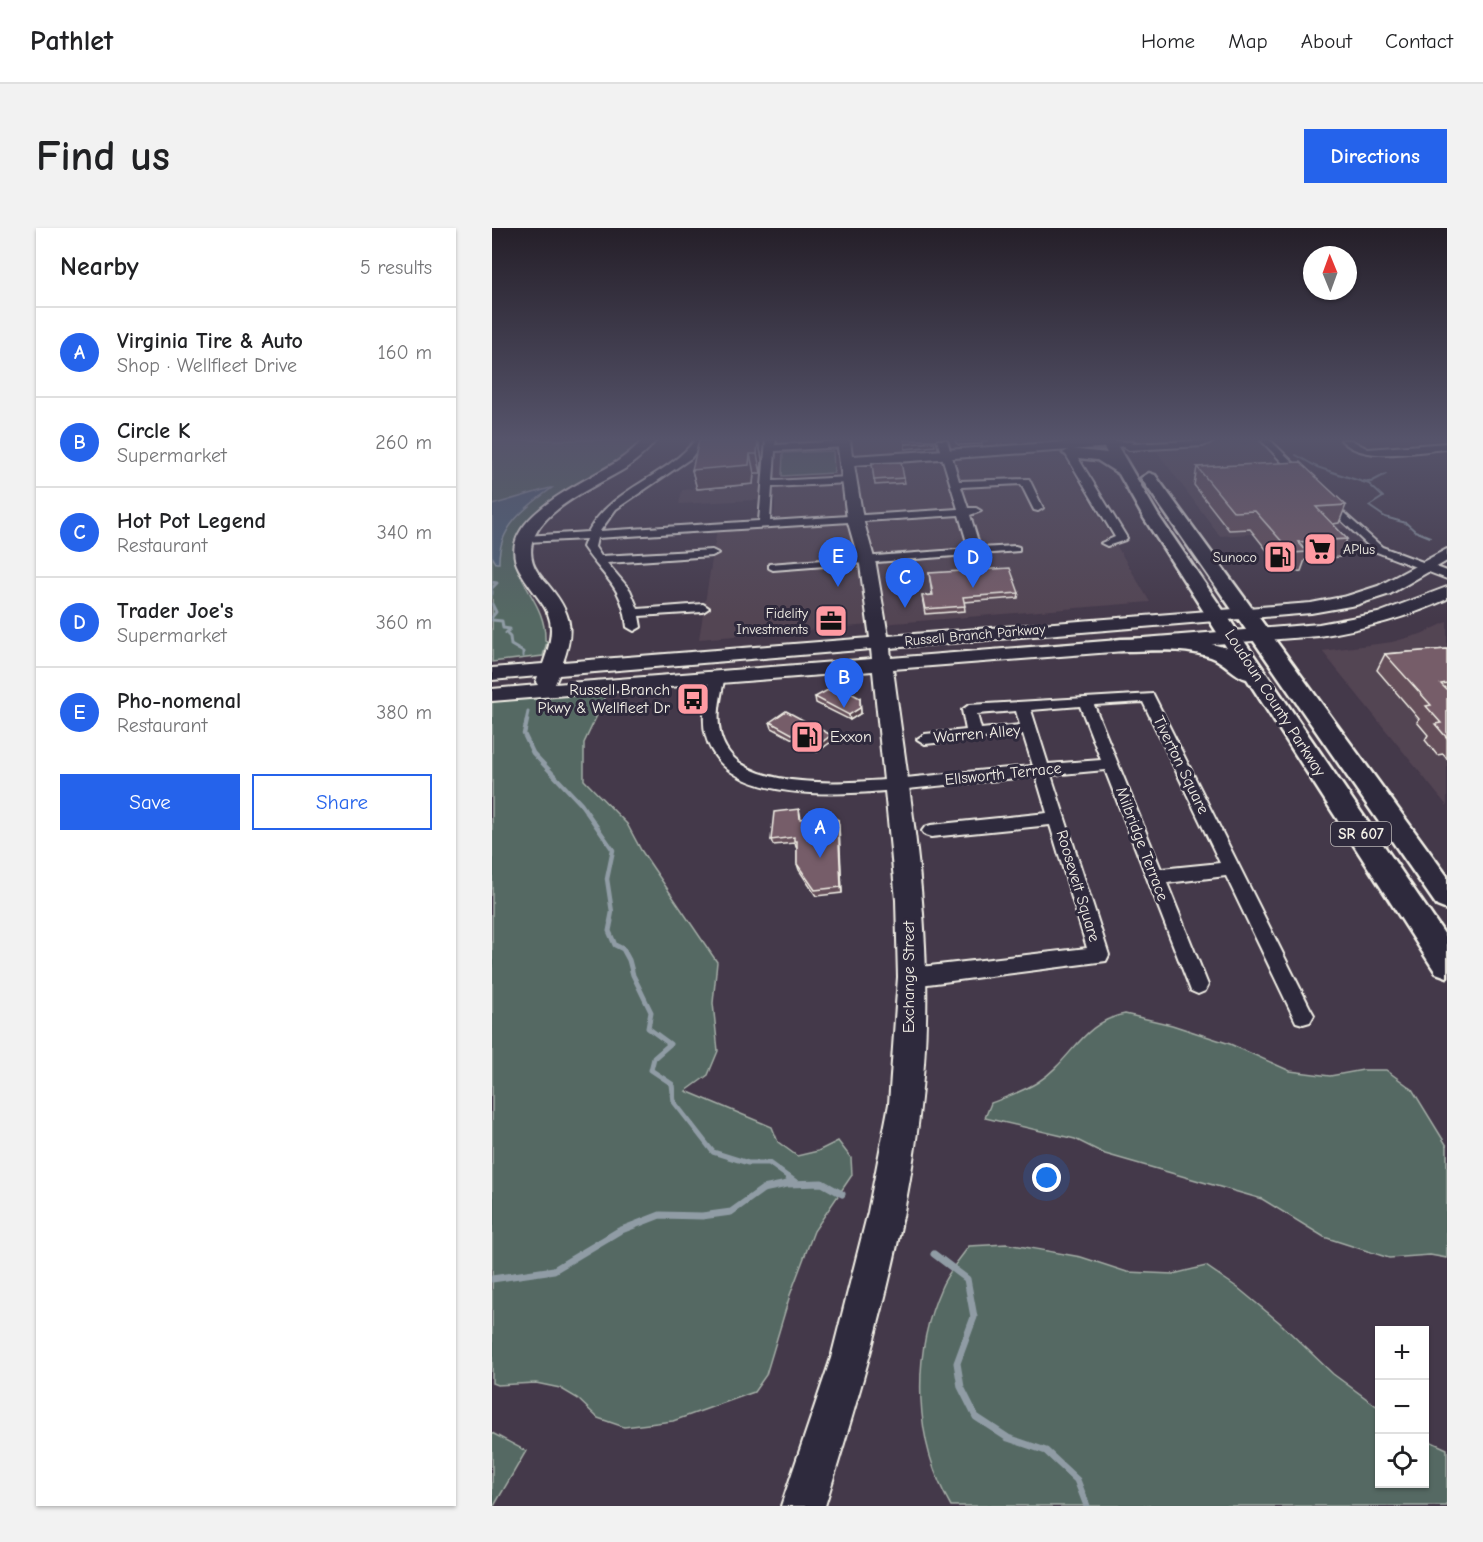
<!DOCTYPE html>
<html lang="en">
<head>
<meta charset="utf-8">
<style>
	:root { --surface:#fff; --page:#f2f2f2; --text:#202124; --muted:#757577; --line:#e0e0e0; --accent:#2563eb }
	body { margin:0; font-family:"Comic Neue",sans-serif; background:var(--page); color:var(--text) }
	.controls { position:absolute; right:18px; bottom:18px; display:grid; overflow:hidden; border-radius:0px; box-shadow:0 2px 4px #0004 }
	.controls button { width:54px; height:54px; display:grid; place-items:center; padding:0; border:0; border-bottom:2px solid var(--line); background:var(--surface); color:var(--text); font:30px sans-serif }
	.compass { position:absolute; left:811px; top:18px; width:54px; height:54px; border-radius:50%; background:var(--surface); box-shadow:0 2px 4px #0004; rotate:359deg }
	.you { position:absolute; left:555px; top:950px; width:21px; height:21px; margin:-15px; border:4px solid #fff; border-radius:50%; background:#1a73e8; box-shadow:0 0 0 9px #1a73e833 }
	.badge { display:grid; place-items:center; width:39px; height:39px; border-radius:50%; background:var(--accent); color:#fff; font-size:20px; font-weight:700 }
	.pin { position:absolute; translate:-50% -50px; filter:drop-shadow(0 2px 3px #0008) }
	.pin::after { content:''; position:absolute; top:32px; width:21px; height:18px; background:inherit; clip-path:polygon(0 0,100% 0,50% 100%) }
	.list { margin:0; padding:0; list-style:none }
	h2 { display:flex; justify-content:space-between; align-items:center; height:78px; margin:0; padding:0 24px; font-size:26px }
	h2 small { font-size:20px; font-weight:400; color:var(--muted) }
	.list li { display:grid; grid-template-columns:39px 1fr auto; gap:18px; align-items:center; box-sizing:border-box; height:90px; padding:0 24px; border-top:2px solid var(--line) }
	.list b { display:block; font-size:22px; white-space:nowrap }
	.list p { margin:0; font-size:20px; white-space:nowrap; color:var(--muted) }
	.list em { font-size:20px; font-style:normal; color:var(--muted) }
	.actions { display:flex; gap:12px; padding:18px 24px }
	.actions a { flex:1; padding:14px 0; border:2px solid var(--accent); border-radius:0px; text-align:center; font-size:21px; color:var(--accent) }
	.actions .main { background:var(--accent); color:#fff }
	.icon { flex:none; width:33px; height:33px; fill:none; stroke:currentColor; stroke-width:2; stroke-linecap:round; stroke-linejoin:round }
	.map { position:relative; flex:none; width:955px; height:1278px; overflow:hidden; border-radius:0px }
	header { display:flex; align-items:center; gap:36px; box-sizing:border-box; height:84px; padding:0 30px; background:var(--surface); border-bottom:2px solid var(--line) }
	header strong { font-size:28px }
	nav { display:flex; gap:33px; margin-inline-start:auto; font-size:21px }
	.intro { display:flex; align-items:center; justify-content:space-between; box-sizing:border-box; height:144px; padding:0 36px }
	h1 { margin:0; font-size:42px }
	.button { padding:15px 27px; border-radius:0px; background:var(--accent); color:#fff; font-size:21px; font-weight:700 }
	main { display:flex; gap:36px; padding:0 36px }
	aside { flex:1; background:var(--surface); border-radius:0px; box-shadow:0 2px 4px #0004 }
	.map>svg:first-child { display:block }
	.built { fill:#534453 }
	.green { fill:#556964; stroke:#a4ada6; stroke-width:1.5 }
	.water { fill:#4d6478; stroke:#909ca5; stroke-width:1.5 }
	.lines { fill:none; stroke-linecap:round; stroke-linejoin:round }
	.stream-far4 { stroke:#909ca5; stroke-width:2 }
	.stream-far3 { stroke:#909ca5; stroke-width:3 }
	.stream-far2 { stroke:#909ca5; stroke-width:4.5 }
	.stream-far1 { stroke:#909ca5; stroke-width:5 }
	.stream { stroke:#909ca5; stroke-width:7 }
	.street-casing { stroke:#f4f1e8; stroke-width:4 }
	.secondary-casing { stroke:#f4f1e8; stroke-width:4 }
	.primary-casing { stroke:#f4f1e8; stroke-width:5 }
	.street { fill:#2f2a3d; fill-rule:evenodd }
	.secondary { fill:#2f2a3d; fill-rule:evenodd }
	.primary { fill:#2f2a3d; fill-rule:evenodd }
	.wall { fill:#65505a; stroke:#f4f1e8; stroke-width:1.5 }
	.shaded-wall { fill:#53414a; stroke:#f4f1e8; stroke-width:1.5 }
	.building { fill:#765d69; stroke:#f4f1e8; stroke-width:1.5 }
	.labels { text-anchor:middle; dominant-baseline:central; stroke-width:6; stroke-linejoin:round; paint-order:stroke }
	.far-poi-label { font-size:14px; fill:#f4f1e8; stroke:#2f2a3d; text-anchor:end }
	.far-street-label { font-size:14px; fill:#f4f1e8; stroke:#2f2a3d }
	.shield { fill:#2f2a3d; stroke:#b9b5b5; stroke-width:1.5 }
	.shield-label { font-size:15px; font-weight:bold; fill:#f4f1e8 }
	.poi-label { font-size:16px; fill:#f4f1e8; stroke:#2f2a3d; text-anchor:end }
	.street-label { font-size:16px; fill:#f4f1e8; stroke:#2f2a3d }
</style>
</head>
<body>
<header>
<strong>Pathlet</strong>
<nav><a>Home</a><a>Map</a><a>About</a><a>Contact</a></nav>
</header>
<div class="intro"><h1>Find us</h1><a class="button">Directions</a></div>
<main>
<aside>
<h2>Nearby<small>5 results</small></h2>
<ul class="list">
<li><span class="badge">A</span><div><b>Virginia Tire &amp; Auto</b><p>Shop · Wellfleet Drive</p></div><em>160 m</em></li>
<li><span class="badge">B</span><div><b>Circle K</b><p>Supermarket</p></div><em>260 m</em></li>
<li><span class="badge">C</span><div><b>Hot Pot Legend</b><p>Restaurant</p></div><em>340 m</em></li>
<li><span class="badge">D</span><div><b>Trader Joe's</b><p>Supermarket</p></div><em>360 m</em></li>
<li><span class="badge">E</span><div><b>Pho-nomenal</b><p>Restaurant</p></div><em>380 m</em></li>
</ul>
<div class="actions"><a class="main">Save</a><a>Share</a></div>
</aside>
<div class="map">
<svg width="955" height="1278" viewBox="0 0 955 1278">
	<rect width="100%" height="100%" fill="#44394a"/>
	<filter id="ink" filterUnits="userSpaceOnUse"><feTurbulence type="fractalNoise" baseFrequency=".0167" numOctaves="2"/><feDisplacementMap in="SourceGraphic" scale="12" xChannelSelector="R" yChannelSelector="G"/><feConvolveMatrix kernelMatrix="1 2 1 2 8 2 1 2 1" color-interpolation-filters="sRGB"/></filter>
	<g filter="url(#ink)">
		<!-- built -->
		<path class="built" d="M213,212H562L658,374L207,411L225,301L282,297L283,271L187,276L190,262L201,261Z
			M769,215L855,300L728,308L662,220Z
			M955,394V578L830,423L900,414L929,406Z"/>
		<!-- green -->
		<path class="green" d="M0,212H151C123,244 36,270 29,310L25,311C13,350 55,370 53,413L55,414L51,428L0,434Z
			M341,223L342,245L290,248L291,225Z
			M116,464L92,515V552L135,596L149,622L225,734L221,775L226,823L216,847L194,863L280,899L286,914L305,928L326,923L346,913L359,930L360,947L322,1003L298,1067L274,1147L262,1164L181,1193L132,1199L106,1190L85,1170L68,1160L44,1155L5,1157L0,1155V471Z
			M633,786L680,797L738,816L798,843L838,848L871,842H894L920,861L955,918V1030L938,1027L897,1030L832,1009L770,971L613,926L583,911L493,890L499,875C514,869 532,863 546,854C580,832 590,794 633,786Z
			M515,1016L589,1029L635,1044L681,1046L714,1038L746,1060L787,1094L841,1146L887,1180L888,1256H932L933,1211L955,1221V1278H459C422,1214 419,1128 449,1060C455,1045 468,1031 477,1018Z
			M0,1205L34,1223L2,1278H0Z"/>
		<!-- water -->
		<path class="water" d="M58,260H60C34,279 6,299 7,335H4L0,328V277Z"/>
		<g class="lines">
			<!-- stream-far4 -->
			<path class="stream-far4" d="M804,227L825,239L877,256L891,269L877,278L893,289L914,295L923,303L938,309
				M872,253L879,254L894,246"/>
			<!-- stream-far3 -->
			<path class="stream-far3" d="M0,354L5,355L0,360
				M0,363V366
				M0,376L4,384L0,389
				M0,392L10,393L11,400L18,401L14,405L18,409L19,417L31,424V428
				M34,493L36,484"/>
			<!-- stream-far2 -->
			<path class="stream-far2" d="M35,492L32,506L41,525L89,576L121,622L115,651L120,684L118,694"/>
			<!-- stream-far1 -->
			<path class="stream-far1" d="M119,693L117,703L123,717L131,721L137,732L141,747L159,784L156,800L178,816L162,830L159,842L180,856L182,874L221,924L256,935H277L299,951"/>
			<!-- stream -->
			<path class="stream" d="M297,950L304,955
				M442,1026L475,1051L482,1089L465,1135L469,1159L484,1189L516,1210L554,1223L585,1252L595,1278
				M0,1051L62,1042L127,1003L168,987L210,988L239,984L271,961L295,956L330,955L350,966"/>
			<!-- street casing -->
			<g class="street-casing">
				<path id="street" d="M203,212H212L199,230L124,281L108,303L267,293L274,212H284L283,217L352,213L357,216L352,219L283,223L281,253L356,249L361,252L356,255L280,259L278,293L466,281L445,212H455L467,253L537,251L551,280L546,283L542,282L529,256L469,259L476,280H484L489,283L478,287L488,320L523,318L527,319V323L281,342L277,340V336L477,321L467,287L105,310L103,319L109,328L220,322L226,325L220,328L115,335L138,362L146,381L211,376L217,380L211,384L147,388L149,399L142,403L135,399C131,358 112,350 91,319L94,311L34,314L28,311L34,308L96,304C119,260 174,250 203,212Z
					M724,212L711,218L637,222L632,219L637,216Z
					M769,212H778L816,249V253H808Z
					M849,212H859L876,221L955,215V221C924,223 872,236 849,212Z
					M575,223L583,225L635,310L633,312L615,318L609,315L623,309L573,225Z
					M834,269L890,319L955,343V351L882,323L830,274V270Z
					M226,444L233,448C228,471 221,498 234,520C264,570 386,552 435,548C470,544 505,541 541,538L531,506L433,516L425,511L433,506L474,502L470,482L477,477L661,466L818,780L822,787L818,794L811,796L804,794L734,648L675,655L716,757L713,763L706,766L699,763L613,542L559,547L617,727L614,733L420,758L413,755L410,749L413,743L420,740L595,720L558,597L439,609L433,607L430,603L433,599L439,597L555,585L544,548C507,552 471,555 435,559C379,564 253,582 220,523C206,499 213,473 219,448ZM651,474L728,635L669,641L602,477ZM588,478L609,532L556,536L539,482ZM524,483L528,497L489,501L485,486Z"/>
			</g>
			<!-- secondary casing -->
			<g class="secondary-casing">
				<path id="secondary" d="M151,212H164C156,223 145,232 134,240C104,259 26,289 41,335C44,344 51,351 57,358C79,385 83,401 71,434L378,410L368,337L355,291L345,212H358L360,228L604,212L642,214L635,218L362,237L371,291L384,337L396,408L819,375L855,368L886,358L955,321V333L898,366L864,377L819,385L398,420L399,430L827,396L886,385L955,359V371C915,390 871,401 827,408L401,441C414,543 432,645 434,747C439,929 386,1106 333,1278H289L339,1130L376,984L397,876L406,749L404,672L381,443L0,473V461L46,457L44,454L46,448L0,452V440L51,436C71,383 50,382 27,341C0,291 96,253 126,233C135,227 143,220 151,212ZM379,421L380,431L63,456L67,447Z"/>
			</g>
			<!-- primary casing -->
			<g class="primary-casing">
				<path id="primary" d="M608,212H622L666,287L955,710V749L944,745L755,451C742,448 733,434 719,429C691,419 658,423 629,423L621,422L618,417L621,412L629,411C666,410 700,409 735,420L650,287L627,246L605,232L578,229L571,225L578,221L615,225Z
					M657,245L663,247L955,648V682L945,678L649,250Z"/>
			</g>
			<!-- street -->
			<use href="#street" class="street"/>
			<!-- secondary -->
			<use href="#secondary" class="secondary"/>
			<!-- primary -->
			<use href="#primary" class="primary"/>
		</g>
		<!-- wall -->
		<path class="wall" d="M266,212L270,231L269,245H262L261,256L205,261L200,242Z
			M463,212H495V213H490V216L467,217L464,215Z
			M380,235L412,250L413,255L383,257Z
			M705,239L854,277L847,295L841,296L855,311L848,329L813,332L809,343L793,345L758,301L737,302L702,257Z
			M437,345L527,365L526,370L472,374L473,383L433,386L430,368L440,367Z
			M955,421V531L951,526L945,527L933,512L936,507L925,494L927,491L885,442L893,426Z
			M323,469L368,470L369,485L358,492L324,475Z
			M278,494L340,513L325,524L280,500Z
			M307,581L309,591L346,592L350,665L324,668L307,642L305,636V619H304L303,615L281,617L279,612Z"/>
		<!-- shaded-wall -->
		<path class="shaded-wall" d="M266,212L270,231L269,245L265,226Z
			M442,214L443,218L413,221V216Z
			M258,226L262,245L261,256L205,261L200,242Z
			M368,470L369,485L358,492L357,487Z
			M339,507L340,513L325,524L324,519Z
			M346,592L347,597L350,665L349,659Z"/>
		<!-- building -->
		<path class="building" d="M207,212H266L265,226H258L257,237L200,242Z
			M412,212H442V214L413,216Z
			M409,234L412,250L382,252L380,235Z
			M808,234L854,277L824,279L855,311L806,314L815,324L800,325L763,283L742,284L705,239Z
			M518,340L527,365L471,369L473,378L433,381L430,368L441,367L437,345Z
			M955,421V455L949,456L955,462V510L943,496L949,495L934,478L939,477L893,426Z
			M351,461L368,470V480L357,487L323,469L336,462Z
			M294,483L339,507L324,519L278,494Z
			M307,581L308,591L339,587L346,592L349,659L323,662L305,636V613H302V609L279,612L282,584Z"/>
	</g>
	<!-- sky -->
	<linearGradient id="sky" x2="0" y2="1"><stop stop-color="#251f29"/><stop offset="0.54" stop-color="#56546b"/><stop offset="1" stop-color="#56546b" stop-opacity="0"/></linearGradient>
	<rect width="955" height="391" fill="url(#sky)"/>
	<!-- icons -->
	<defs>
		<g id="supermarket-square" transform="scale(1.725)"><rect x="-9" y="-9" width="18" height="18" rx="4" fill="#ff9aa2" stroke="#2f2a3d"/><path d="M-6-5.5h2.5l.6 2H6L4.5 2H-2.5L-4.4-4H-6ZM-1.5 3.2a1.3 1.3 0 1 0 .1 0ZM3 3.2a1.3 1.3 0 1 0 .1 0Z" fill="#111"/></g>
		<g id="fuel-square" transform="scale(1.725)"><rect x="-9" y="-9" width="18" height="18" rx="4" fill="#ff9aa2" stroke="#2f2a3d"/><path d="M-5.5-6h7V0h2V4h1.3V-2.5L3-4.5l.8-.8L6-3V5H2.5V1h-1V6h-7ZM-4.2-4.7v3.2H.2V-4.7Z" fill="#111"/></g>
		<g id="office-square" transform="scale(1.725)"><rect x="-9" y="-9" width="18" height="18" rx="4" fill="#ff9aa2" stroke="#2f2a3d"/><path d="M-6-3h4V-5.5h4V-3h4V5H-6ZM-1-4.5V-3h2v-1.5ZM-6 0V1H6V0Z" fill="#111"/></g>
		<g id="bus-square" transform="scale(1.725)"><rect x="-9" y="-9" width="18" height="18" rx="4" fill="#ff9aa2" stroke="#2f2a3d"/><path d="M-5-6H5V4H4V6H2V4H-2V6H-4V4H-5ZM-3.5-4V0h7V-4ZM-3.5 1.2v1.5H-2V1.2ZM2 1.2v1.5H3.5V1.2Z" fill="#111"/></g>
	</defs>
	<g fill-rule="evenodd">
		<use href="#supermarket-square" x="828" y="321"/>
		<use href="#fuel-square" x="788" y="329"/>
		<use href="#office-square" x="339" y="393"/>
		<use href="#bus-square" x="201" y="471"/>
		<use href="#fuel-square" x="315" y="509"/>
	</g>
	<g class="labels">
		<!-- far-poi labels -->
		<g class="far-poi-label">
			<text x="851" y="321" text-anchor="start">APlus</text>
			<text x="765" y="329">Sunoco</text>
			<text x="316" y="385">Fidelity<tspan x="316" dy="16">Investments</tspan></text>
		</g>
		<!-- far-street labels -->
		<g class="far-street-label">
			<text transform="translate(483 407) rotate(-5)">Russell Branch Parkway</text>
		</g>
		<!-- shield labels -->
		<rect class="shield" x="839" y="594" width="60" height="24" rx="4.5"/>
		<g class="shield-label">
			<text x="869" y="606">SR 607</text>
		</g>
		<!-- poi labels -->
		<g class="poi-label">
			<text x="178" y="462">Russell Branch<tspan x="178" dy="18">Pkwy &amp; Wellfleet Dr</tspan></text>
			<text x="338" y="509" text-anchor="start">Exxon</text>
		</g>
		<!-- street labels -->
		<g class="street-label">
			<text transform="translate(783 475) rotate(57)">Loudoun County Parkway</text>
			<text transform="translate(485 506) rotate(-5)">Warren Alley</text>
			<text transform="translate(689 537) rotate(64)">Tiverton Square</text>
			<text transform="translate(511 546) rotate(-6)">Ellsworth Terrace</text>
			<text transform="translate(650 616) rotate(69)">Milbridge Terrace</text>
			<text transform="translate(586 658) rotate(73)">Roosevelt Square</text>
			<text transform="translate(417 749) rotate(-90)">Exchange Street</text>
		</g>
	</g>
</svg>
<div class="controls">
<button>+</button>
<button>−</button>
<button><svg class="icon" aria-label="locate" viewBox="0 0 24 24"><circle cx="12" cy="12" r="6"/><path d="M12 2v4M12 18v4M2 12h4M18 12h4"/></svg></button>
</div>
<svg class="compass" viewBox="-18 -18 36 36"><path d="M0-13l5 13h-10z" fill="#e53935"/><path d="M0 13l5-13h-10z" fill="#757577"/></svg>
<div class="you"></div>
<div class="pin badge" style="left:328px;top:630px">A</div>
<div class="pin badge" style="left:352px;top:480px">B</div>
<div class="pin badge" style="left:413px;top:380px">C</div>
<div class="pin badge" style="left:481px;top:360px">D</div>
<div class="pin badge" style="left:346px;top:359px">E</div>
</div>
</main>
</body>
</html>
